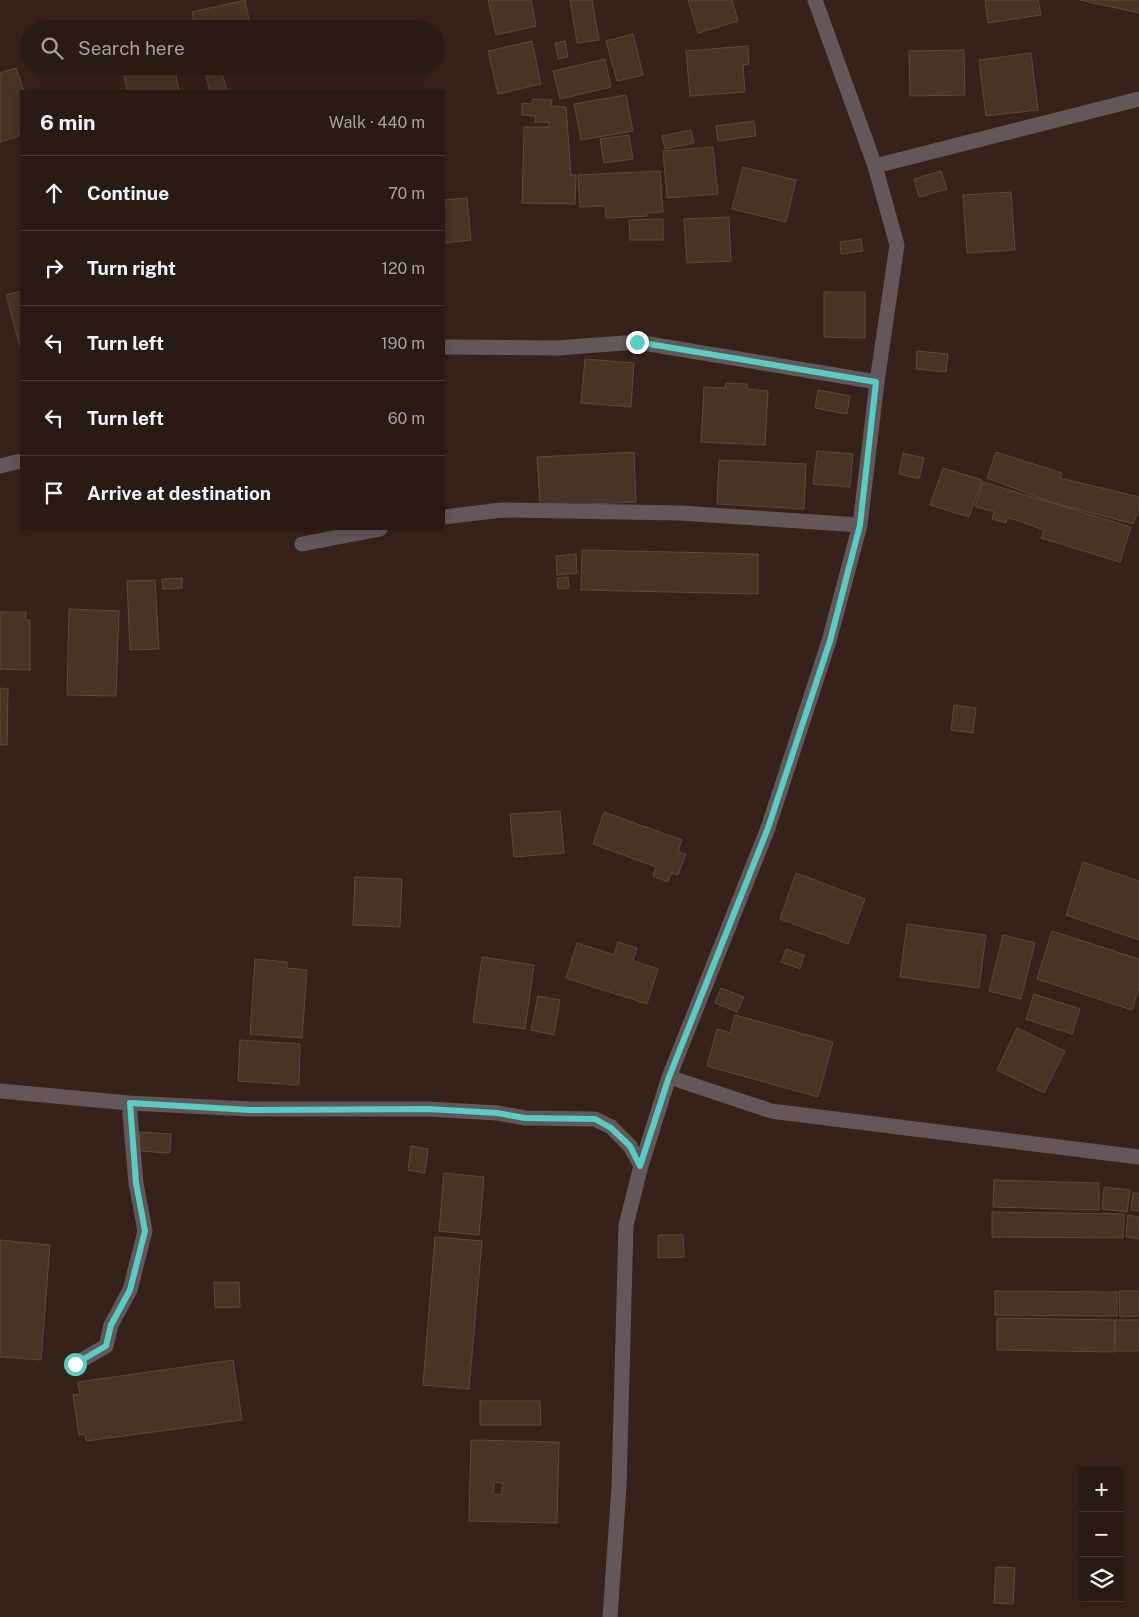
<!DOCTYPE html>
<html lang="en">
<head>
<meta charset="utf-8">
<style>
	:root { --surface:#281a14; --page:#30231d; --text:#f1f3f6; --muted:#a5a1a0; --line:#443834 }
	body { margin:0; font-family:"Public Sans",sans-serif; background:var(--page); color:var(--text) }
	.controls { position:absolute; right:15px; bottom:15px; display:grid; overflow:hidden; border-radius:0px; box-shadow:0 2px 12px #0003 }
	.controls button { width:45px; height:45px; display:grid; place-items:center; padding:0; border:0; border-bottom:1px solid var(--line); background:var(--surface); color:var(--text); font:25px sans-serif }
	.stop { position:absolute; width:15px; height:15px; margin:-11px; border:4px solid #56cec3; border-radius:50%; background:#fff }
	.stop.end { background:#56cec3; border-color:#fff; box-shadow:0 1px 5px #0008 }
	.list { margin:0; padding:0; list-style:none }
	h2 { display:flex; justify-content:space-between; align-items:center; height:65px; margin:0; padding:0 20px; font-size:21px }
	h2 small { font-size:16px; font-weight:400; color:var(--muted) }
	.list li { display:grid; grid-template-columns:32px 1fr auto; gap:15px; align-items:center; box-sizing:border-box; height:75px; padding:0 20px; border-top:1px solid var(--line) }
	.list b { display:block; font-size:19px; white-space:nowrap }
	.list em { font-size:16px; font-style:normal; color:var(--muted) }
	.icon { flex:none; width:28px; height:28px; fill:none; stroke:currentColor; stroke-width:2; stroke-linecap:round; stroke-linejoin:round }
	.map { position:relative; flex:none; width:1139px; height:1617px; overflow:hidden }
	.search { position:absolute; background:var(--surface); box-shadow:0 2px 12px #0003; left:20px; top:20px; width:425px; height:55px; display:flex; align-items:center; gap:12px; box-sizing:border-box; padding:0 18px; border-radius:28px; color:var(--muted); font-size:19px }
	.panel { position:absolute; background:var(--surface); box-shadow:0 2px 12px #0003; left:20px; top:90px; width:425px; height:440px; border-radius:0px }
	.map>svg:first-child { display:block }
	.building { fill:#443525; stroke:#594a39; fill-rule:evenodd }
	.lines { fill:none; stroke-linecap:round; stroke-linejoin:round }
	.minor { stroke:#635859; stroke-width:15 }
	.route { stroke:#56cec3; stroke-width:6 }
</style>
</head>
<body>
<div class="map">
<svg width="1139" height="1617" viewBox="0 0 1139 1617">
	<rect width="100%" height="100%" fill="#36221b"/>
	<!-- building -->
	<path class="building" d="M245,0L251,29H195L192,12Z
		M488,0H531L536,26L496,35Z
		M570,0H592L599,40L577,43Z
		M688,0H732L738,21L698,33Z
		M985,0H1038L1041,15L988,23Z
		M1080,0H1139V13Z
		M633,34L643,75L617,81L606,41Z
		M532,41L541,84L498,94L488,51Z
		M565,41L568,57L558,59L555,43Z
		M748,46L749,64L743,65L745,92L690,96L686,51Z
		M964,50L965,95L910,96L909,51Z
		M1031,53L1038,110L986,116L979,60Z
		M605,59L611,87L560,99L553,71Z
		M122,66H174L179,91H127Z
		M16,68L24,91H21V135L0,142V73Z
		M221,70L227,91H210L205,73Z
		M626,95L633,131L581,140L574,104Z
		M533,99L552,100L551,106L566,107L571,175H576L575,204L522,203L524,127H549V122H535V116L522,115V103L532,104Z
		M754,121L756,136L718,141L716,126Z
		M691,130L694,143L665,149L662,136Z
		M629,135L633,159L604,163L600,139Z
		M713,147L718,194L667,198L663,151Z
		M743,167L796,180L786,222L732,209Z
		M660,171L663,212L646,213L647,216L606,218L605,206L580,207L578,175Z
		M941,171L947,189L919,197L914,179Z
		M1011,192L1015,250L967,253L963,195Z
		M467,198L471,240L444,243V200Z
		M729,217L731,261L687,263L684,219Z
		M663,219V240H630L629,220Z
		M861,239L863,251L841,254L840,242Z
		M21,291V350L6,295Z
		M824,292H865V338L824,337Z
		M917,351L948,354L946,372L916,369Z
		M585,359L634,363L631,407L581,403Z
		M726,383L747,384V389L768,391L765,445L701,442L704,387L725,388Z
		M818,390L850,396L847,414L815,408Z
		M817,451L853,454L850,487L813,484Z
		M634,452L636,502L540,506L537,457Z
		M996,452L1062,473L1060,478L1139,497V509L1133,524L1051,502L987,478Z
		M903,453L924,458L919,479L899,474Z
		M719,460L806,464L804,509L717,504Z
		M943,468L982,480L969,517L930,505Z
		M983,482L1131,527L1120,562L1041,538L1044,530L1016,520L1007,518L1006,523L992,519L994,512L975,506Z
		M582,550L758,554V594L581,590Z
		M576,554L577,573L557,575L556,556Z
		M568,577L569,588L558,589L557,578Z
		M182,578V588L163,589L162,579Z
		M155,580L159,649L130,650L127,581Z
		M69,609L119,611L116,696L67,695Z
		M0,612H26V620H30V670L0,669Z
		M0,688L8,689L7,745H0Z
		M954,705L976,708L973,733L951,730Z
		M560,811L564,853L514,857L510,814Z
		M604,812L682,840L678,852L686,854L678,875L671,873L668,882L653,876L656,867L593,844Z
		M1083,862L1139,881V940L1066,915Z
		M796,873L865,899L848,944L780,919Z
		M355,877L402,879L400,927L353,925Z
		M907,924L986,935L979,988L900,977Z
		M1052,931L1139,959V988L1132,1010L1037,979Z
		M1003,935L1035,943L1021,999L989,991Z
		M618,942L637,948L633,961L658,969L647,1004L566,978L577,943L614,955Z
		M786,949L804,955L800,969L781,962Z
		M482,957L534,965L525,1029L473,1022Z
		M255,959L287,962V968L307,970L302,1038L250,1034Z
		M721,988L744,997L737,1012L715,1003Z
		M1034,994L1080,1009L1072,1034L1026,1019Z
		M538,996L560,1000L554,1035L531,1030Z
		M735,1015L833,1042L818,1097L707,1066L717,1029L730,1033Z
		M1017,1028L1065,1051L1044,1093L997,1070Z
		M240,1040L300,1044L299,1085L238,1081Z
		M140,1132L171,1134L170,1153L139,1151Z
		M411,1146L428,1149L425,1173L408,1170Z
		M444,1173L484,1177L479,1235L439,1231Z
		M994,1180L1099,1183V1210L993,1207Z
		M1104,1187L1130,1190L1127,1212L1102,1209Z
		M1133,1193H1139V1211L1131,1210Z
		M992,1212L1124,1214L1123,1238L992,1237Z
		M1128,1215L1139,1217V1239L1126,1237Z
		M658,1235H683L684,1257L658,1258Z
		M435,1237L482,1241L469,1389L423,1385Z
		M0,1240L50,1245L41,1360L0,1357Z
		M214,1282H239L240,1307L215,1308Z
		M995,1291L1117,1292V1316L995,1315Z
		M1119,1291H1139V1316L1120,1317Z
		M997,1318L1115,1320L1114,1352L997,1350Z
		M1115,1320H1139V1351H1115Z
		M233,1360L242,1420L86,1441L85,1434L79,1435L73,1395L80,1394L78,1382Z
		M480,1401H540L541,1425H480Z
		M471,1440L559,1442L557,1523L469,1521ZM494,1482L503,1483L501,1495L493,1494Z
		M996,1567L1015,1568L1013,1604L994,1603Z"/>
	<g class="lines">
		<!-- minor -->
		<path class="minor" d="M875,166L1139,99
			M444,347L557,348L637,342L877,382
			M0,466L21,461
			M444,517L501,510L680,513L860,525
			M302,544L380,529
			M669,1077L771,1111L1139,1157
			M0,1091L129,1103
			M75,1364L106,1346L111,1325L130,1290L145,1231L136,1183L129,1103L250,1109H428L497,1113L525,1118L595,1119L611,1127L630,1146L641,1166
			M610,1617L619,1487L626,1225L641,1166L669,1077L768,828L829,641L860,525L877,382L897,245L875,166L815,0"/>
	</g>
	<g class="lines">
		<!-- route -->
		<path class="route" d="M75,1364L106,1346L111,1325L130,1290L145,1231L136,1183L130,1103L250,1110L428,1109L497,1113L525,1118L595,1119L611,1128L630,1146L640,1166L669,1077L768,828L830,641L860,525L876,382L637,342"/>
	</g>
</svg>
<div class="controls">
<button>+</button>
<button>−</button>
<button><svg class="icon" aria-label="layers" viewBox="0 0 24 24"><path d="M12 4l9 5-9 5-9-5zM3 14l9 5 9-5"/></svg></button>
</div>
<div class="stop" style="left:75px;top:1364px"></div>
<div class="stop end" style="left:637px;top:342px"></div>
<div class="search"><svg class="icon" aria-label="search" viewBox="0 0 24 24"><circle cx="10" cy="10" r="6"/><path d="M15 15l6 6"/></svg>Search here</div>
<section class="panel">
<h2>6 min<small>Walk · 440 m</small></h2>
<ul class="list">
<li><svg class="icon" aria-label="ahead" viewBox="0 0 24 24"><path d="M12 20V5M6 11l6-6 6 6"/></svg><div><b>Continue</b></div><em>70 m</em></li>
<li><svg class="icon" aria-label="right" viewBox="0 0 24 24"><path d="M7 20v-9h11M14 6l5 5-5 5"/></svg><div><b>Turn right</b></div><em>120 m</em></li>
<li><svg class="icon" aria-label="left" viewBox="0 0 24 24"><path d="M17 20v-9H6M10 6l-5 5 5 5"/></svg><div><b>Turn left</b></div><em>190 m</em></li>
<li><svg class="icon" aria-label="left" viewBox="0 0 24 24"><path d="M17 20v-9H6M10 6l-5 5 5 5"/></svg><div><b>Turn left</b></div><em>60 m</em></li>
<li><svg class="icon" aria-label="arrive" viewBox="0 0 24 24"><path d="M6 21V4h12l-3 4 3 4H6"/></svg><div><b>Arrive at destination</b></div></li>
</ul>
</section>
</div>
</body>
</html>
